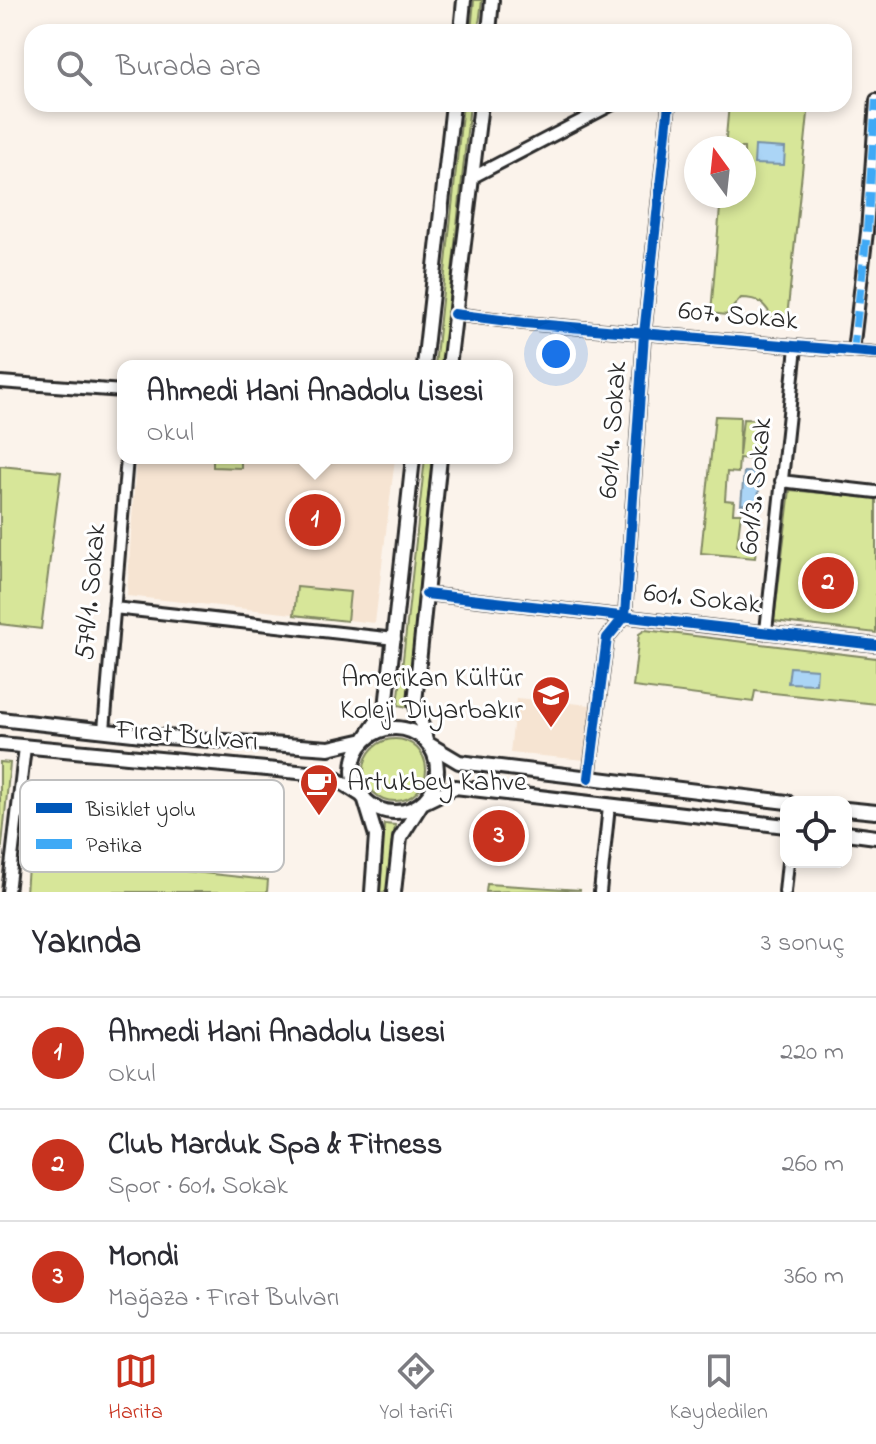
<!DOCTYPE html>
<html lang="tr">
<head>
<meta charset="utf-8">
<style>
	:root { --surface:#fff; --page:#f2f2f3; --text:#2b2b33; --muted:#7c7c81; --line:#e1e1e2; --accent:#c8321e }
	body { margin:0; font-family:"Indie Flower",sans-serif; background:var(--page); color:var(--text) }
	.controls { position:absolute; right:24px; bottom:24px; display:grid; overflow:hidden; border-radius:16px; box-shadow:0 4px 12px #0003 }
	.controls button { width:72px; height:72px; display:grid; place-items:center; padding:0; border:0; border-bottom:2px solid var(--line); background:var(--surface); color:var(--text); font:40px sans-serif }
	.compass { position:absolute; left:684px; top:136px; width:72px; height:72px; border-radius:50%; background:var(--surface); box-shadow:0 4px 12px #0003; rotate:345deg }
	.you { position:absolute; left:556px; top:354px; width:28px; height:28px; margin:-20px; border:6px solid #fff; border-radius:50%; background:#1a73e8; box-shadow:0 0 0 12px #1a73e833 }
	.badge { display:grid; place-items:center; width:52px; height:52px; border-radius:50%; background:var(--accent); color:#fff; font-size:26px; font-weight:700 }
	.pin { position:absolute; translate:-50% -50%; border:4px solid #fff; box-shadow:0 2px 8px #0006 }
	.popup { position:absolute; left:117px; top:360px; width:396px; height:104px; box-sizing:border-box; display:grid; place-content:center; border-radius:16px; background:var(--surface); filter:drop-shadow(0 2px 6px #0005); font-size:26px; white-space:nowrap; color:var(--muted) }
	.popup b { font-size:30px; color:var(--text) }
	.popup::after { content:''; position:absolute; left:50%; top:100%; margin-left:-16px; border:16px solid transparent; border-top-color:var(--surface) }
	.list { margin:0; padding:0; list-style:none }
	h2 { display:flex; justify-content:space-between; align-items:center; height:104px; margin:0; padding:0 32px; font-size:34px }
	h2 small { font-size:26px; font-weight:400; color:var(--muted) }
	.list li { display:grid; grid-template-columns:52px 1fr auto; gap:24px; align-items:center; box-sizing:border-box; height:112px; padding:0 32px; border-top:2px solid var(--line) }
	.list b { display:block; font-size:30px; white-space:nowrap }
	.list p { margin:0; font-size:26px; white-space:nowrap; color:var(--muted) }
	.list em { font-size:26px; font-style:normal; color:var(--muted) }
	.icon { flex:none; width:44px; height:44px; fill:none; stroke:currentColor; stroke-width:2; stroke-linecap:round; stroke-linejoin:round }
	.map { position:relative; flex:none; width:876px; height:892px; overflow:hidden }
	.search { position:absolute; background:var(--surface); box-shadow:0 4px 12px #0003; left:24px; right:24px; top:24px; height:88px; display:flex; align-items:center; gap:20px; box-sizing:border-box; padding:0 28px; border-radius:24px; color:var(--muted); font-size:30px }
	.sheet { height:440px; background:var(--surface) }
	nav { display:flex; justify-content:space-around; align-items:center; box-sizing:border-box; height:112px; border-top:2px solid var(--line); background:var(--surface); font-size:22px; color:var(--muted) }
	nav a { display:grid; justify-items:center; gap:4px }
	nav .on { color:var(--accent) }
	.map>svg:first-child { display:block }
	.built { fill:#f6e4d2 }
	.green { fill:#d7e699; stroke:#818862; stroke-width:2 }
	.water { fill:#abd5f6; stroke:#7891a5; stroke-width:2 }
	.lines { fill:none; stroke-linecap:round; stroke-linejoin:round }
	.minor-casing { stroke:#2b2b2b; stroke-width:16 }
	.major-casing { stroke:#2b2b2b; stroke-width:18 }
	.minor { stroke:#fff; stroke-width:10 }
	.major { stroke:#fff; stroke-width:12 }
	.quiet { stroke:#3fa9f5; stroke-width:8; stroke-dasharray:16 8; stroke-linecap:butt }
	.cycleway-casing { stroke:#fff; stroke-width:15 }
	.cycleway { stroke:#0057b8; stroke-width:10 }
	.labels { text-anchor:middle; dominant-baseline:central; stroke-width:6; stroke-linejoin:round; paint-order:stroke }
	.street-label { font-size:28px; fill:#2b2b2b; stroke:#fff }
	.poi-label { font-size:28px; fill:#2b2b2b; stroke:#fff; text-anchor:end }
	.key { fill:#fff; stroke:#bfbfbf; stroke-width:2 }
	.key-label { font-size:22px; fill:#2b2b2b }
</style>
</head>
<body>
<div class="map">
<svg width="876" height="892" viewBox="0 0 876 892">
	<rect width="100%" height="100%" fill="#fbf3eb"/>
	<filter id="ink" filterUnits="userSpaceOnUse"><feTurbulence type="fractalNoise" baseFrequency=".0125" numOctaves="2"/><feDisplacementMap in="SourceGraphic" scale="16" xChannelSelector="R" yChannelSelector="G"/><feConvolveMatrix kernelMatrix="1 2 1 2 8 2 1 2 1" color-interpolation-filters="sRGB"/></filter>
	<g filter="url(#ink)">
		<!-- built -->
		<path class="built" d="M136,458H395L375,623L127,596Z
			M516,698L591,705L585,760L510,753Z"/>
		<!-- green -->
		<path class="green" d="M474,0H482L478,32H471Z
			M463,104H470L442,366H435Z
			M729,104H809L787,318H773C764,303 759,298 741,298L726,315L711,313L721,196H744V148H725Z
			M715,416L740,417L739,456L743,419L765,420L761,460L739,458L738,473L727,472L725,500L734,501L733,513H741L737,546L756,547L755,558L701,553Z
			M213,458H241V468L213,467Z
			M425,458H432L407,707L398,705Z
			M0,466L61,472L41,629L0,624Z
			M790,490L876,498V633L774,621Z
			M297,587L350,592L347,621L294,615Z
			M645,630L876,658V704L755,691L753,702L633,687L639,634Z
			M364 770a31 31 0 1 1 62 0a31 31 0 1 1-62 0Z
			M0,762L10,763L0,866Z
			M384,824L395,825L388,892H380Z
			M29,854L268,880L267,892H26Z
			M487,884L581,890L486,892Z"/>
		<!-- water -->
		<path class="water" d="M755,146L785,148L784,165L754,164Z
			M744,472L760,473L758,505L741,504Z
			M790,667L817,669L816,684L788,683Z"/>
		<g class="lines">
			<!-- minor casing -->
			<g class="minor-casing">
				<path id="minor" d="M471,178L613,104
					M454,314L524,323L876,353
					M853,351L867,232L876,100
					M0,382L123,391
					M781,481L876,492
					M426,594L876,645
					M114,608L395,639
					M766,631L796,347
					M104,730L127,458
					M589,778L607,638L625,616L644,334L669,104
					M8,892L25,747
					M600,892L609,806
					M785,892L788,862"/>
			</g>
			<!-- major casing -->
			<g class="major-casing">
				<path id="major" d="M461,32L464,0
					M489,32L492,0
					M424,366L453,104
					M449,366L481,104
					M440,458L415,702L427,743L459,762L787,802
					M0,719L151,736L329,748L364,740L386,708L413,458
					M353 770a42 42 0 1 1 84 0a42 42 0 1 1-84 0Z
					M0,744L330,775L364,797L376,836L372,892
					M846,809L876,812
					M846,833L876,837
					M394,892L400,838L422,803L455,787L786,826"/>
			</g>
			<!-- minor -->
			<use href="#minor" class="minor"/>
			<!-- major -->
			<use href="#major" class="major"/>
			<!-- quiet -->
			<path class="quiet" d="M853,351L867,232L876,100"/>
			<!-- cycleway casing -->
			<g class="cycleway-casing">
				<path id="cycleway" d="M454,314L524,323L876,353
					M426,594L876,645
					M589,778L607,638L625,616L644,334L669,104"/>
			</g>
			<!-- cycleway -->
			<use href="#cycleway" class="cycleway"/>
		</g>
	</g>
	<!-- icons -->
	<defs>
		<g id="school-pin" transform="scale(2)"><path d="M0 17L-7.5 6A9.5 9.5 0 1 1 7.5 6Z" fill="#c8321e" stroke="#fff"/><path d="M0-5L7-2L0 1L-7-2ZM-4 1L0 2.5L4 1V4Q0 6-4 4Z" fill="#fff"/></g>
		<g id="cafe-pin" transform="scale(2)"><path d="M0 17L-7.5 6A9.5 9.5 0 1 1 7.5 6Z" fill="#c8321e" stroke="#fff"/><path d="M-5.5-4.5H6V0H3Q3 3.5 0 3.5H-2.5Q-5.5 3.5-5.5 0ZM3-3.2v2h1.7v-2ZM-6 4.5H4V6H-6Z" fill="#fff"/></g>
	</defs>
	<g fill-rule="evenodd">
		<use href="#school-pin" x="551" y="695"/>
		<use href="#cafe-pin" x="319" y="783"/>
	</g>
	<g class="labels">
		<!-- street labels -->
		<g class="street-label">
			<text transform="translate(738 317) rotate(5)">607. Sokak</text>
			<text transform="translate(614 430) rotate(-86)">601/4. Sokak</text>
			<text transform="translate(757 486) rotate(-84)">601/3. Sokak</text>
			<text transform="translate(92 592) rotate(-85)">579/1. Sokak</text>
			<text transform="translate(702 600) rotate(6)">601. Sokak</text>
			<text transform="translate(187 737) rotate(5)">Fırat Bulvarı</text>
		</g>
		<!-- poi labels -->
		<g class="poi-label">
			<text x="523" y="679">Amerikan Kültür<tspan x="523" dy="32">Koleji Diyarbakır</tspan></text>
			<text x="347" y="783" text-anchor="start">Artukbey Kahve</text>
		</g>
	</g>
	<!-- legend -->
	<rect x="20" y="780" width="264" height="92" rx="12" class="key"/>
	<rect x="36" y="803" width="36" height="10" fill="#0057b8"/>
	<rect x="36" y="839" width="36" height="10" fill="#3fa9f5"/>
	<g class="key-label">
		<text x="86" y="816">Bisiklet yolu</text>
		<text x="86" y="852">Patika</text>
	</g>
</svg>
<div class="controls">
<button><svg class="icon" aria-label="locate" viewBox="0 0 24 24"><circle cx="12" cy="12" r="6"/><path d="M12 2v4M12 18v4M2 12h4M18 12h4"/></svg></button>
</div>
<svg class="compass" viewBox="-18 -18 36 36"><path d="M0-13l5 13h-10z" fill="#e53935"/><path d="M0 13l5-13h-10z" fill="#7c7c81"/></svg>
<div class="you"></div>
<div class="pin badge" style="left:315px;top:520px">1</div>
<div class="popup"><b>Ahmedi Hani Anadolu Lisesi</b>Okul</div>
<div class="pin badge" style="left:828px;top:583px">2</div>
<div class="pin badge" style="left:499px;top:836px">3</div>
<div class="search"><svg class="icon" aria-label="search" viewBox="0 0 24 24"><circle cx="10" cy="10" r="6"/><path d="M15 15l6 6"/></svg>Burada ara</div>
</div>
<section class="sheet">
<h2>Yakında<small>3 sonuç</small></h2>
<ul class="list">
<li><span class="badge">1</span><div><b>Ahmedi Hani Anadolu Lisesi</b><p>Okul</p></div><em>220 m</em></li>
<li><span class="badge">2</span><div><b>Club Marduk Spa &amp; Fitness</b><p>Spor · 601. Sokak</p></div><em>260 m</em></li>
<li><span class="badge">3</span><div><b>Mondi</b><p>Mağaza · Fırat Bulvarı</p></div><em>360 m</em></li>
</ul>
</section>
<nav>
<a class="on"><svg class="icon" aria-label="map" viewBox="0 0 24 24"><path d="M3 6l6-2 6 2 6-2v14l-6 2-6-2-6 2zM9 4v14M15 6v14"/></svg>Harita</a>
<a><svg class="icon" aria-label="directions" viewBox="0 0 24 24"><path d="M12 3l9 9-9 9-9-9zM9 14v-3h6M13 9l2 2-2 2"/></svg>Yol tarifi</a>
<a><svg class="icon" aria-label="saved" viewBox="0 0 24 24"><path d="M7 4h10v16l-5-4-5 4z"/></svg>Kaydedilen</a>
</nav>
</body>
</html>
